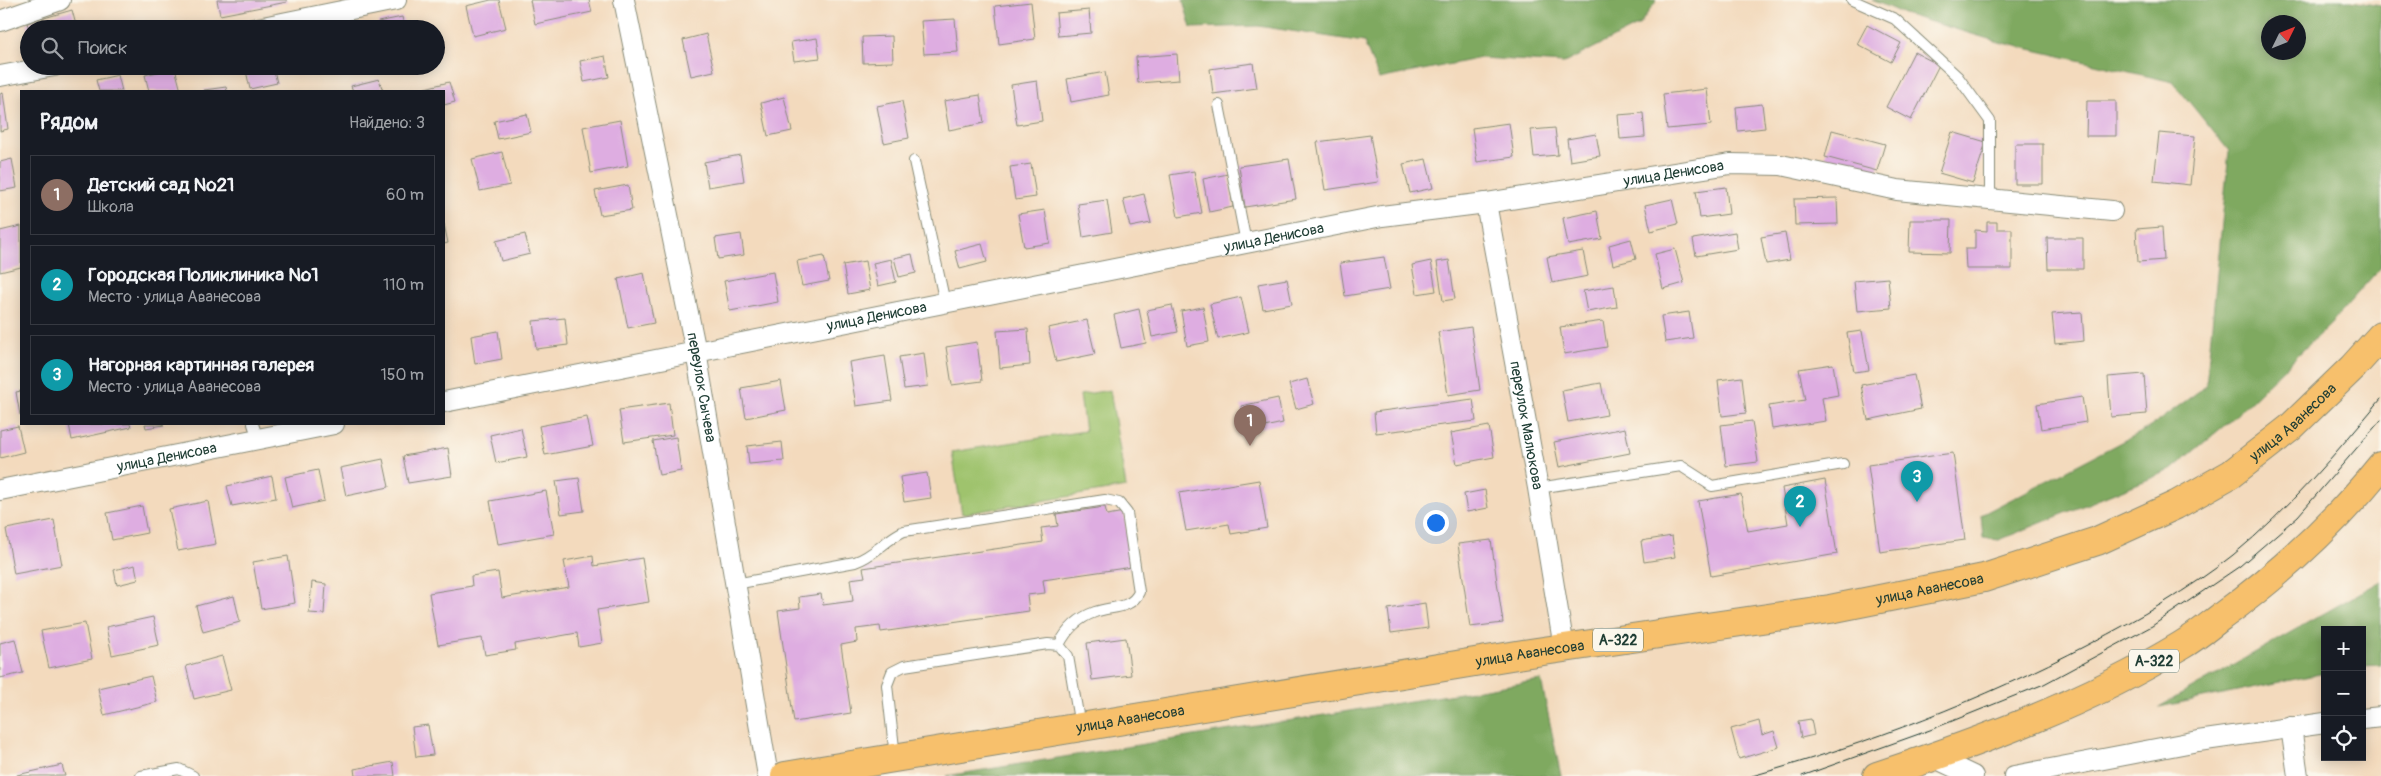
<!DOCTYPE html>
<html lang="ru">
<head>
<meta charset="utf-8">
<style>
	:root { --surface:#171b24; --page:#242831; --text:#f1f3f6; --muted:#9ea1a6; --line:#363941; --accent:#2563eb }
	body { margin:0; font-family:Pangolin,sans-serif; background:var(--page); color:var(--text) }
	.controls { position:absolute; right:15px; bottom:15px; display:grid; overflow:hidden; border-radius:0px; box-shadow:0 2px 12px #0003 }
	.controls button { width:45px; height:45px; display:grid; place-items:center; padding:0; border:0; border-bottom:1px solid var(--line); background:var(--surface); color:var(--text); font:25px sans-serif }
	.compass { position:absolute; left:2261px; top:15px; width:45px; height:45px; border-radius:50%; background:var(--surface); box-shadow:0 2px 12px #0003; rotate:47deg }
	.you { position:absolute; left:1435px; top:522px; width:18px; height:18px; margin:-12px; border:4px solid #fff; border-radius:50%; background:#1a73e8; box-shadow:0 0 0 8px #1a73e833 }
	.badge { display:grid; place-items:center; width:32px; height:32px; border-radius:50%; background:var(--accent); color:#fff; font-size:16px; font-weight:700 }
	.pin { position:absolute; translate:-50% -41px; filter:drop-shadow(0 1px 2px #0008) }
	.pin::after { content:''; position:absolute; top:26px; width:18px; height:15px; background:inherit; clip-path:polygon(0 0,100% 0,50% 100%) }
	.list { margin:0; padding:0; list-style:none }
	h2 { display:flex; justify-content:space-between; align-items:center; height:65px; margin:0; padding:0 20px; font-size:21px }
	h2 small { font-size:16px; font-weight:400; color:var(--muted) }
	.list li { display:grid; grid-template-columns:32px 1fr auto; gap:15px; align-items:center; box-sizing:border-box; height:80px; margin:0 10px 10px; padding:0 10px; border:1px solid var(--line); border-radius:0px }
	.list b { display:block; font-size:19px; white-space:nowrap }
	.list p { margin:0; font-size:16px; white-space:nowrap; color:var(--muted) }
	.list em { font-size:16px; font-style:normal; color:var(--muted) }
	.icon { flex:none; width:28px; height:28px; fill:none; stroke:currentColor; stroke-width:2; stroke-linecap:round; stroke-linejoin:round }
	.map { position:relative; flex:none; width:2381px; height:776px; overflow:hidden }
	.search { position:absolute; background:var(--surface); box-shadow:0 2px 12px #0003; left:20px; top:20px; width:425px; height:55px; display:flex; align-items:center; gap:12px; box-sizing:border-box; padding:0 18px; border-radius:28px; color:var(--muted); font-size:19px }
	.panel { position:absolute; background:var(--surface); box-shadow:0 2px 12px #0003; left:20px; top:90px; width:425px; height:335px; border-radius:0px }
	.map>svg:first-child { display:block }
	.green { fill:#9fc36d; stroke:#5f8050 }
	.forest { fill:#7fa960; stroke:#4f734a; fill-rule:evenodd }
	.building { fill:#deade1 }
	.lines { fill:none; stroke-linecap:round; stroke-linejoin:round }
	.service-casing { stroke:#898c78; stroke-width:12 }
	.minor-casing { stroke:#898c78; stroke-width:22 }
	.trunk-casing { stroke:#898c78; stroke-width:30 }
	.service { stroke:#fff; stroke-width:10 }
	.minor { stroke:#fff; stroke-width:20 }
	.trunk { stroke:#f7c06c; stroke-width:28 }
	.tram { stroke:#1f3d34; stroke-width:1 }
	.labels { text-anchor:middle; dominant-baseline:central; stroke-width:4; stroke-linejoin:round; paint-order:stroke }
	.shield { fill:#fbf7ec; stroke:#61756b; stroke-width:1 }
	.shield-label { font-size:14px; font-weight:bold; fill:#1f3d34 }
	.street-label { font-size:15px; fill:#1f3d34; stroke:#fbf7ec }
</style>
</head>
<body>
<div class="map">
<svg width="2381" height="776" viewBox="0 0 2381 776">
	<rect width="100%" height="100%" fill="#fbf7ec"/>
	<filter id="ink" filterUnits="userSpaceOnUse"><feTurbulence type="fractalNoise" baseFrequency=".02" numOctaves="2"/><feDisplacementMap in="SourceGraphic" scale="10" xChannelSelector="R" yChannelSelector="G"/><feConvolveMatrix kernelMatrix="1 2 1 2 8 2 1 2 1" color-interpolation-filters="sRGB"/></filter>
	<filter id="wash" filterUnits="userSpaceOnUse"><feTurbulence type="fractalNoise" baseFrequency=".0096" numOctaves="4" result="noise"/><feDisplacementMap in="SourceGraphic" scale="20" xChannelSelector="R" yChannelSelector="G"/><feGaussianBlur stdDeviation="1.12" result="paint"/><feColorMatrix in="noise" values="0 0 0 0 0 0 0 0 0 0 0 0 0 0 0 0 0 1.4 0 .05"/><feComposite in="paint" operator="in"/></filter>
	<g filter="url(#wash)">
		<rect width="100%" height="100%" fill="#f3dabd"/>
		<!-- green -->
		<path class="green" d="M1110,390L1126,487L962,514L952,452L1085,431L1080,395Z"/>
		<!-- forest -->
		<path class="forest" d="M1183,0H1657L1639,25L1564,63L1481,58L1379,79L1364,42L1258,26L1191,28Z
			M1872,0H2345L2381,6V267L2331,323L2232,419L2171,470L1999,540L1983,538L1981,515L2150,427L2206,386L2229,151L2173,82L1999,42L1904,14ZM2298,22V52H2268V22Z
			M2381,581V665L2362,666V630H2325V673L2159,707Z
			M1541,680L1561,776H946Z"/>
		<g id="blocks">
			<!-- building -->
			<path class="building" d="M217,0H286L287,2L220,15Z
				M491,0H499L506,28L473,36L466,6Z
				M530,0H589L592,12L535,24Z
				M1031,2L1035,39L999,44L995,6Z
				M72,10L77,29H29L27,23Z
				M1089,10L1091,33L1058,36L1056,13Z
				M402,17L405,29H379L378,22Z
				M955,19L958,52L924,54L921,21Z
				M344,23L345,29H325V28Z
				M1867,25L1901,43L1891,62L1857,44Z
				M706,34L714,71L691,76L683,40Z
				M892,36L893,62L863,63L862,37Z
				M817,38L820,58L794,61L791,42Z
				M1914,52L1939,65L1911,120L1886,107Z
				M1177,54L1179,80L1138,83L1136,57Z
				M605,56L609,77L584,82L580,61Z
				M1253,63L1257,88L1213,94L1210,69Z
				M245,66H273L277,83L250,89Z
				M175,68L181,91H149L145,75Z
				M1105,72L1109,95L1071,102L1067,79Z
				M118,75L122,91H99L96,80Z
				M379,79L383,91H353L351,86Z
				M1037,81L1042,121L1017,125L1011,85Z
				M449,82L455,102L444,105V91H426L425,88Z
				M226,87L227,91H204V90Z
				M1707,89L1711,125L1667,129L1663,94Z
				M3,93L8,129L0,131V94Z
				M980,95L984,123L949,130L944,101Z
				M784,97L792,131L768,136L761,103Z
				M902,101L909,138L884,143L877,106Z
				M2087,101H2116V136H2086Z
				M1762,104L1765,128L1738,131L1736,107Z
				M1643,113L1645,137L1620,139L1618,115Z
				M527,114L531,132L498,139L494,121Z
				M620,120L628,166L591,173L583,127Z
				M1509,123L1514,157L1477,162L1472,128Z
				M1555,128L1558,155L1534,157L1531,130Z
				M1832,130L1885,144L1877,171L1825,157Z
				M1952,132L1986,142L1973,183L1939,173Z
				M2159,133L2195,136L2190,185L2154,181Z
				M1596,134L1600,156L1570,161L1567,139Z
				M1370,135L1378,182L1325,190L1317,142Z
				M2015,144H2043V184H2015Z
				M502,152L510,185L480,191L472,159Z
				M740,155L744,181L708,187L704,162Z
				M12,159L17,188L0,191V162Z
				M1289,159L1296,199L1245,207L1239,166Z
				M1426,159L1433,188L1410,193L1403,164Z
				M1031,164L1036,197L1015,200L1010,167Z
				M1194,171L1202,213L1178,217L1170,175Z
				M1228,174L1233,207L1209,212L1203,179Z
				M628,185L632,210L600,215L595,191Z
				M1726,187L1729,214L1700,218L1696,191Z
				M1144,194L1151,223L1130,227L1123,199Z
				M1837,198L1838,224L1795,225L1794,199Z
				M1672,199L1678,224L1651,231L1645,205Z
				M1107,200L1112,232L1083,237L1078,204Z
				M1045,210L1050,243L1024,247L1018,214Z
				M1597,211L1602,239L1568,245L1563,218Z
				M1910,220H1951L1950,253L1909,252Z
				M1987,222H1997V229H2012V269H1966L1965,249H1975V230L1987,231Z
				M444,224L448,243L444,244Z
				M21,226V267L0,272V231Z
				M2162,227L2164,260L2138,262L2136,229Z
				M1735,232L1738,249L1696,256L1693,239Z
				M1785,233L1790,260L1766,264L1761,237Z
				M525,234L530,254L501,261L496,241Z
				M741,234L744,255L718,259L715,238Z
				M2047,238H2083V269H2048Z
				M1631,239L1636,259L1613,265L1609,245Z
				M982,244L987,262L960,269L955,251Z
				M1675,249L1684,283L1663,289L1655,254Z
				M1583,251L1588,276L1552,283L1547,257Z
				M912,254L916,273L899,277L894,258Z
				M824,256L829,281L802,286L797,261Z
				M1384,257L1390,289L1345,296L1340,263Z
				M891,259L896,282L878,286L873,263Z
				M1449,260L1455,299L1443,301L1437,262Z
				M865,261L870,290L848,294L843,265Z
				M1431,261L1436,291L1417,294L1412,265Z
				M773,272L778,302L730,311L724,281Z
				M644,273L654,323L628,328L618,279Z
				M1888,278L1891,308L1857,311L1854,281Z
				M1287,279L1292,304L1263,309L1258,284Z
				M1614,286L1617,307L1587,312L1583,291Z
				M1241,297L1249,332L1218,339L1210,304Z
				M1172,305L1178,332L1152,337L1147,310Z
				M1203,307L1209,342L1187,346L1181,311Z
				M1139,309L1146,343L1121,348L1114,315Z
				M1689,312L1693,338L1665,342L1661,316Z
				M2082,312L2084,341L2055,344L2052,314Z
				M565,318L568,345L536,349L533,321Z
				M1087,320L1095,354L1056,362L1048,328Z
				M1603,321L1607,347L1564,354L1560,327Z
				M1471,327L1480,390L1448,395L1438,332Z
				M1028,329L1030,365L1000,368L997,331Z
				M498,331L502,359L475,364L471,336Z
				M1862,331L1869,370L1854,372L1847,333Z
				M977,342L982,381L952,385L946,347Z
				M924,353L928,386L904,389L899,357Z
				M885,356L892,401L856,406L849,362Z
				M1833,364L1838,395L1822,398L1826,421L1772,429L1769,406L1805,400L1799,369Z
				M2144,374L2147,414L2111,417L2108,377Z
				M1914,375L1921,409L1868,420L1861,385Z
				M1742,377L1746,413L1722,416L1718,380Z
				M1307,379L1314,404L1296,409L1289,384Z
				M781,381L786,410L746,418L741,388Z
				M1601,383L1607,415L1568,422L1562,390Z
				M21,391V415H20L16,392Z
				M2082,397L2086,422L2041,429L2037,404Z
				M1278,398L1283,423L1246,431L1241,406Z
				M1473,399L1476,421L1376,433L1374,412Z
				M669,403L673,435L624,442L619,410Z
				M587,417L593,446L545,455L539,426Z
				M1752,421L1758,462L1726,466L1721,425Z
				M69,424H130L131,427L72,440Z
				M145,424H163L164,425L146,428Z
				M18,426L24,452L0,458V430Z
				M1489,426L1494,457L1457,464L1451,433Z
				M521,428L527,457L496,463L490,435Z
				M1625,428L1630,453L1559,467L1554,442Z
				M676,437L681,471L659,475L653,441Z
				M782,442L784,461L749,464L747,446Z
				M448,448L452,476L408,483L403,456Z
				M1953,453L1965,540L1880,552L1868,465Z
				M383,459L389,487L346,496L340,468Z
				M318,470L324,501L292,508L285,477Z
				M927,473L931,498L904,502L900,477Z
				M272,476L276,498L232,506L227,486Z
				M579,478L584,511L561,514L556,481Z
				M1259,480L1267,528L1231,534L1229,524L1186,531L1179,493Z
				M1825,480L1837,554L1711,576L1698,501L1741,494L1748,531L1788,524L1782,488Z
				M1485,490L1488,508L1467,512L1464,494Z
				M546,491L554,534L498,544L490,501Z
				M208,501L216,544L178,551L169,509Z
				M142,506L147,533L112,540L107,513Z
				M1105,507L1107,515L1124,512L1132,567L1043,580L1045,593L1027,595L1029,611L881,632L880,626L856,629L857,642L841,645L851,713L794,722L778,611L800,608L799,597L821,594L823,605L853,601L850,579L865,577L863,568L1043,542L1041,528L1058,526L1056,514Z
				M54,520L62,565L14,574L6,529Z
				M1672,536L1675,557L1644,562L1641,541Z
				M1491,540L1503,623L1470,627L1458,544Z
				M288,556L295,603L261,609L253,562Z
				M593,556L594,566L642,558L649,602L597,610L602,643L579,647L577,633L515,644L516,650L485,655L482,638L438,645L429,593L472,586L471,576L498,572L502,598L569,587L564,561Z
				M135,565L138,580L117,585L114,570Z
				M312,582L326,584L324,614L309,613Z
				M234,596L240,622L203,632L196,606Z
				M1425,603L1428,628L1391,633L1388,609Z
				M153,617L159,645L112,655L106,627Z
				M85,623L92,659L49,668L41,631Z
				M1126,638L1131,675L1092,680L1087,643Z
				M15,639L23,673L0,678V643Z
				M222,656L231,690L194,699L186,666Z
				M151,676L157,702L104,715L98,688Z
				M1811,719L1814,735L1801,738L1798,721Z
				M1759,721L1762,735L1774,731L1779,747L1739,759L1731,729Z
				M428,725L433,755L416,757L412,727Z
				M393,762L395,776H355L354,769Z
				M62,765L65,776H17V775Z"/>
		</g>
	</g>
	<g filter="url(#ink)">
		<use href="#blocks" fill-opacity="0" stroke="#898c78" stroke-width="1"/>
		<g class="lines">
			<!-- service casing -->
			<g class="service-casing">
				<path id="service" d="M1852,0L1895,19L1958,77L1990,121V199
					M1219,105L1246,243
					M914,161L945,303
					M253,424L258,439
					M1538,488L1681,466L1712,486L1843,464
					M735,584L855,562C874,556 886,539 904,531L1105,500L1119,503L1127,513L1139,592C1131,610 1111,606 1095,612C1078,618 1067,629 1059,645
					M895,757L887,685L892,672L904,666L1048,644L1059,645L1068,656L1080,726
					M141,776L179,769L193,776"/>
			</g>
			<!-- minor casing -->
			<g class="minor-casing">
				<g id="minor">
					<path id="s1" d="M624,0L696,352L768,776"/>
					<path d="M0,21L60,0"/>
					<path d="M253,29L396,0"/>
					<path d="M0,76L54,66"/>
					<path id="s2" d="M1486,203L1538,488L1564,648"/>
					<path id="s3" d="M444,402L1382,216L1486,203L1730,164L1781,165L1897,190L2112,211"/>
					<path id="s4" d="M0,490L334,424"/>
					<path d="M2362,719L2381,717"/>
					<path d="M2291,727L2298,776"/>
					<path d="M1933,757L1973,776"/>
					<path d="M2014,776L2198,741L2325,723"/>
				</g>
			</g>
			<!-- trunk casing -->
			<g class="trunk-casing">
				<g id="trunk">
					<path id="s5" d="M785,776L1523,654L1830,609L1984,578L2097,541L2176,505L2231,474L2290,428L2353,367L2381,336"/>
					<path d="M1877,776C1982,741 2087,703 2182,645C2196,637 2209,626 2222,616C2281,573 2335,523 2381,466"/>
				</g>
			</g>
			<!-- service -->
			<use href="#service" class="service"/>
			<!-- minor -->
			<use href="#minor" class="minor"/>
			<!-- trunk -->
			<use href="#trunk" class="trunk"/>
			<!-- tram -->
			<path class="tram" d="M1752,776C1868,744 1982,700 2089,644C2139,618 2189,590 2233,555C2289,509 2335,454 2381,399
				M1802,776L1930,730L2044,684L2152,626L2240,566L2298,516L2381,420"/>
		</g>
	</g>
	<g class="labels">
		<!-- shield labels -->
		<g class="shield">
			<rect x="1593" y="628.5" width="50" height="23" rx="4"/>
			<rect x="2129" y="649.5" width="50" height="23" rx="4"/>
		</g>
		<g class="shield-label">
			<text x="1618" y="640">А-322</text>
			<text x="2154" y="661">А-322</text>
		</g>
		<!-- street labels -->
		<g class="street-label">
			<text stroke="none"><textPath href="#s3" startOffset="1251">улица Денисова</textPath></text>
			<text stroke="none"><textPath href="#s3" startOffset="846">улица Денисова</textPath></text>
			<text stroke="none"><textPath href="#s3" startOffset="441">улица Денисова</textPath></text>
			<text stroke="none"><textPath href="#s1" startOffset="395">переулок Сычева</textPath></text>
			<text stroke="none"><textPath href="#s5" startOffset="1565">улица Аванесова</textPath></text>
			<text stroke="none"><textPath href="#s2" startOffset="226">переулок Малюкова</textPath></text>
			<text stroke="none"><textPath href="#s4" startOffset="170">улица Денисова</textPath></text>
			<text stroke="none"><textPath href="#s5" startOffset="1160">улица Аванесова</textPath></text>
			<text stroke="none"><textPath href="#s5" startOffset="755">улица Аванесова</textPath></text>
			<text stroke="none"><textPath href="#s5" startOffset="350">улица Аванесова</textPath></text>
		</g>
	</g>
</svg>
<div class="controls">
<button>+</button>
<button>−</button>
<button><svg class="icon" aria-label="locate" viewBox="0 0 24 24"><circle cx="12" cy="12" r="6"/><path d="M12 2v4M12 18v4M2 12h4M18 12h4"/></svg></button>
</div>
<svg class="compass" viewBox="-18 -18 36 36"><path d="M0-13l5 13h-10z" fill="#e53935"/><path d="M0 13l5-13h-10z" fill="#9ea1a6"/></svg>
<div class="you"></div>
<div class="pin badge" style="left:1250px;top:446px;background:#8d6e63">1</div>
<div class="pin badge" style="left:1800px;top:527px;background:#0f9aa8">2</div>
<div class="pin badge" style="left:1917px;top:502px;background:#0f9aa8">3</div>
<div class="search"><svg class="icon" aria-label="search" viewBox="0 0 24 24"><circle cx="10" cy="10" r="6"/><path d="M15 15l6 6"/></svg>Поиск</div>
<section class="panel">
<h2>Рядом<small>Найдено: 3</small></h2>
<ul class="list">
<li><span class="badge" style="background:#8d6e63">1</span><div><b>Детский сад №21</b><p>Школа</p></div><em>60 m</em></li>
<li><span class="badge" style="background:#0f9aa8">2</span><div><b>Городская Поликлиника №1</b><p>Место · улица Аванесова</p></div><em>110 m</em></li>
<li><span class="badge" style="background:#0f9aa8">3</span><div><b>Нагорная картинная галерея</b><p>Место · улица Аванесова</p></div><em>150 m</em></li>
</ul>
</section>
</div>
</body>
</html>
